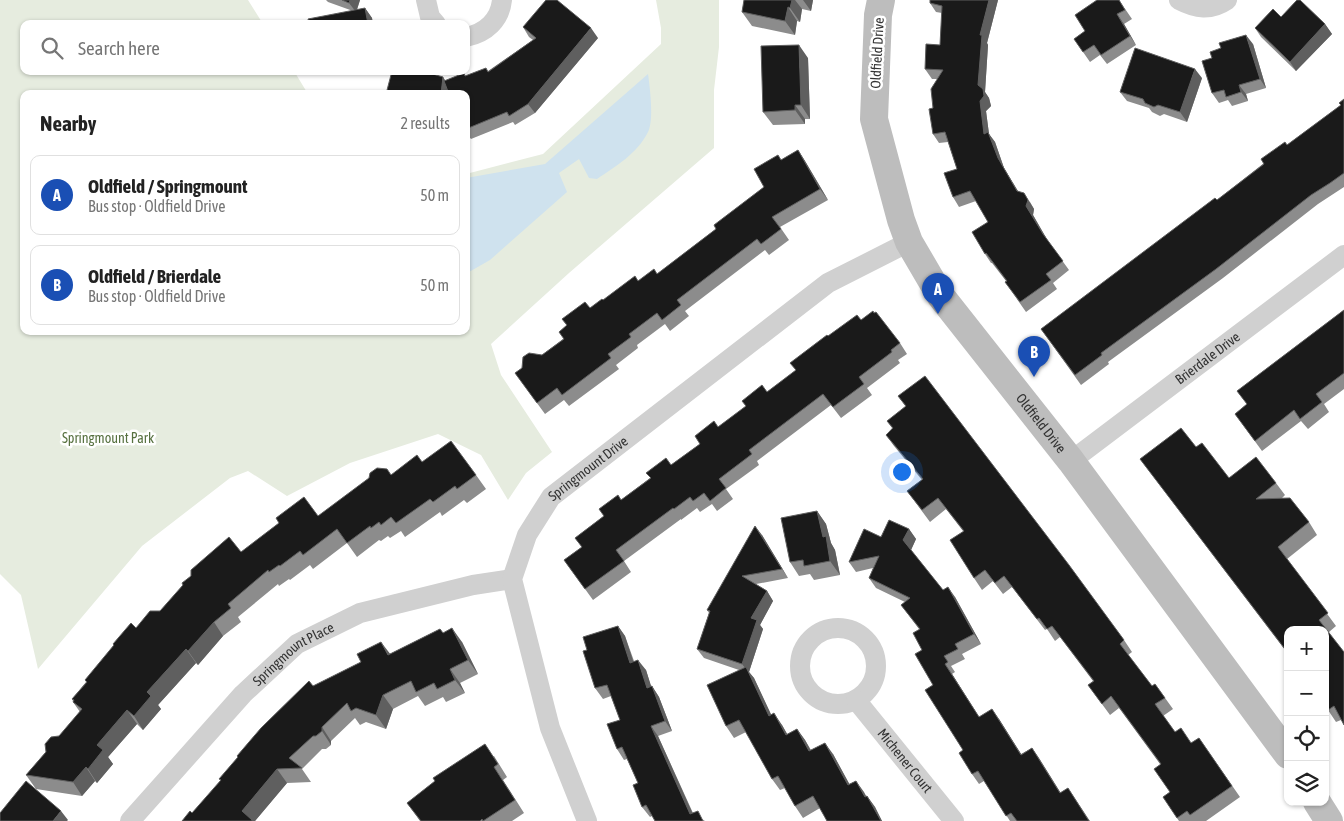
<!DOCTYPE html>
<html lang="en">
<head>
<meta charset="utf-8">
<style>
	:root { --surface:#fff; --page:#f6f6f6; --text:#222; --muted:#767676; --line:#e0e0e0; --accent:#111827 }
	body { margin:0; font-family:"Asap Condensed",sans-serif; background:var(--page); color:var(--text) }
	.controls { position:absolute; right:15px; bottom:15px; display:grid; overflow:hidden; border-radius:10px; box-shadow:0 1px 4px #0004 }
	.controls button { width:45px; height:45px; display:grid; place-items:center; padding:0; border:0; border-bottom:1px solid var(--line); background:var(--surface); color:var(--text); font:25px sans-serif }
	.you { position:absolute; left:901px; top:471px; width:18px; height:18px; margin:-12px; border:4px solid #fff; border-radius:50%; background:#1a73e8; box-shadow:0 0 0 8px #1a73e833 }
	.badge { display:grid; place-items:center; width:32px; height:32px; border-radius:50%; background:var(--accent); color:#fff; font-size:16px; font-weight:700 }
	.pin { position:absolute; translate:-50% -41px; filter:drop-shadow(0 1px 2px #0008) }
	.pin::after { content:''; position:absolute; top:26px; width:18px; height:15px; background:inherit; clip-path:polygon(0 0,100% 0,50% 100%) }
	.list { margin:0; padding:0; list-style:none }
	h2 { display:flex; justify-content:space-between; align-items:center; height:65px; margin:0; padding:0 20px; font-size:21px }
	h2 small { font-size:16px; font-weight:400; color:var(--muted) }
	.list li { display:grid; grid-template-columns:32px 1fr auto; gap:15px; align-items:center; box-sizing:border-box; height:80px; margin:0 10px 10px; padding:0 10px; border:1px solid var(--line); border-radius:10px }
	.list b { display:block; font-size:19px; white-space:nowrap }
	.list p { margin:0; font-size:16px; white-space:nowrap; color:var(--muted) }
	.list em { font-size:16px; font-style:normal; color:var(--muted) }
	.icon { flex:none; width:28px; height:28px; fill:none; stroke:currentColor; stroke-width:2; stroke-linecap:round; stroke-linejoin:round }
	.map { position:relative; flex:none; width:1344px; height:821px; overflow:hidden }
	.search { position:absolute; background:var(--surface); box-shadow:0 1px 4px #0004; left:20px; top:20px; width:450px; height:55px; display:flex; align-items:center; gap:12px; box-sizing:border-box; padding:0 18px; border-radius:10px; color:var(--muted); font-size:19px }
	.panel { position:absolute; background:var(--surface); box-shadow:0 1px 4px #0004; left:20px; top:90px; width:450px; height:245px; border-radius:10px }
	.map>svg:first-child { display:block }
	.green { fill:#e6ecdf }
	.water { fill:#cfe2ee }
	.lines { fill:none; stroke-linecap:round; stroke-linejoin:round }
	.street { stroke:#d0d0d0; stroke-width:20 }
	.secondary { stroke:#bdbdbd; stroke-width:28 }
	.wall { fill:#8c8c8c }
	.shaded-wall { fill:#5f5f5f }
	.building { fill:#1a1a1a; stroke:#5f5f5f }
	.labels { text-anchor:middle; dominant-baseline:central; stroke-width:5; stroke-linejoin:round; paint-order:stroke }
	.street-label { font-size:14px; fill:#333; stroke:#fff }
	.park-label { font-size:14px; fill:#56703f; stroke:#fff }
</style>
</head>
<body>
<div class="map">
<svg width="1344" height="821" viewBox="0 0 1344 821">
	<rect width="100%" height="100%" fill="#fff"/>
	<!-- green -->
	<path class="green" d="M0,0H248L263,24H24V71H294L308,94H24V331H466V174L543,154L661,44V28L656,0H719V47L714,90V148L569,273L491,344L501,375L552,452L526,473L508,500L481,455L438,434L350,463L287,496L248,471L230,478L142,546L38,669L21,595L0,574Z"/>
	<!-- water -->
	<path class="water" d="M648,74C650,88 654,120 648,132C637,154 616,166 597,179L589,178L579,159L559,173L567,192L490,260L469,272L466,271V178L545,164Z"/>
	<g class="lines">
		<!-- street -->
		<g class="street">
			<path d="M426,0L430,17L436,24"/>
			<path d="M1179,0C1196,9 1211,11 1227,0"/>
			<path d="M466,37C486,33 500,20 502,0"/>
			<path id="s1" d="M1071,461L1344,255"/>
			<circle cx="838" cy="666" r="38"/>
			<path id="s2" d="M856,700L954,821"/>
			<path id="s3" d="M130,821L243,694L297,644L360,613L473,585L512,579"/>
			<path id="s4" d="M587,821L550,728L512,579L527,535L551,497L828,283L909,242"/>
		</g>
		<!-- secondary -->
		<g class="secondary">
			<path id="s5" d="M881,0L878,15L874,119L901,220L909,242L940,295L1071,461L1288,755"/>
			<path d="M1317,802L1329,821"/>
		</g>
	</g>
	<!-- wall -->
	<path class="wall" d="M326,0H360L357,10L365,8L372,18L373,24H309L353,11L328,2Z
		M744,0H813L811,11L802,9L800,22L797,21L795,35L752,26L742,12Z
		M998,0L987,43L988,45L985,92L989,98L991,106L986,111L989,134L995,142L1004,168L1018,192L1030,202L1034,209L1033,215L1048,241L1069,270L1053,283L1057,289L1026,312L1005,282L1006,281L992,263H991L985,254L988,222L976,201L959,207L953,197L957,169L948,142L939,143L933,134V108L937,79H932L925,69L940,45L942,13L936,12L930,3Z
		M1119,0L1132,19L1124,24L1136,45L1107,64L1100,55L1090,62L1074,39L1085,31Z
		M1281,17L1325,24L1332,34L1296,71L1261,37L1255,28Z
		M523,27L598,38L535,113L515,125L513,122L471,139L466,133V94L449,92L448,94H386L488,71L533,40L529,37Z
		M1253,44L1266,88L1246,94L1248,101L1232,106L1228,100L1219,103L1212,93Z
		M808,58L810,119H805V124L773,125L763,112Z
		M322,71H339L324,74Z
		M1202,78L1187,122L1164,114L1160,116L1152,112L1149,108L1127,101L1120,92Z
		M1344,99V187L1318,204L1223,278L1108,362L1109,364L1081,385L1041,329L1217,200L1287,145L1341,105Z
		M798,150L805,161L828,200L780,227L789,240L769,255L765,250L744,266L685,311L689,316L670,331L665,324L637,345L638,348L616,365L619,369L569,406L564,400L545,414L515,373L542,355L563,339L567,326L562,319L590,308L638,281L657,274L716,229L764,187L781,160Z
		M1344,310V389L1324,404L1329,412L1308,429L1301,421L1262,451L1235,414L1247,404L1237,391Z
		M861,320L900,343L907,354L898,360L900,363L867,388L872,395L841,418L831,405L757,461L759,465L726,489L733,499L717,511L712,504L700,512L697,508L681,520V519L624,561L631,572L593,600L564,560L582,547L575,538L604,516L621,500L650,478L671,465L700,444L718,427L796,371L828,336Z
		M898,396L1124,640L1132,652L1128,655L1152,686L1155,684L1173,709L1163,716L1175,732L1191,743L1199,738L1240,797L1206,821H1179L1163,797L1170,792L1160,764L1119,708L1110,715L1088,685L1093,681L1060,637L1055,641L1047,629L1045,630L1012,587L1003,594L993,581L982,590L974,578L963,531L946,509L930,522L907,491L922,480L894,446L886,435L892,428L887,421L906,407Z
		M1140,459L1229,478L1276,483L1285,495L1282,498L1309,522L1317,535L1287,559L1336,626L1329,632L1341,720L1336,722L1328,710L1288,630V654Z
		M422,462L476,475L486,489L467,503L464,500L442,516L440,512L405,537L401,531L390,538L388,536L381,541L379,540L357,557L347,543L313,569L310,565L290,580L289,579L279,586L278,584L238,617L241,622L223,636L198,665L196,663L158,705L161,709L143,730L137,724L108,757L113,764L97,783L95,781L82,796L36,789L26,775L80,712L73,702V701L72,699L86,682L85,680L136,628L241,552L318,516L391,475Z
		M817,511L826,524L831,543L835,550L840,575L814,580L810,574L799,576L790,562Z
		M909,529L916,539L911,550L943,590L955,597L981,644L962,654L965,659L951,666L955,672L952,674L979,717L999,719L1021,754L1032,748L1060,793L1068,788L1090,821H1010L984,781L979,784L972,774L963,750L933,685L922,650L919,629L901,605L905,602L876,588L869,578L873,568L856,572L849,562L881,537Z
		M762,535L788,578L756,584L767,591L773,601L760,625L763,629L749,672L754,678L771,715L782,725L787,734L797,729L805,740L811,750L833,754L849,784L856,781L866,797L867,796L875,807L882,821H827L820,808L803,818L795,806L785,788L780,790L772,779L746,732L734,738L726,726L739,670L704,658L697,649L709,613L707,610Z
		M618,626L625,636L634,661L646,670L651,687L652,686L659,697L672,731L658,736L693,813L705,821L652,816L650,817L642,807L638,783L627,759L624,760L617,749L620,720L611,696L603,699L595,688L587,650Z
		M440,629L443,633L462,642L478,674L460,683L465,693L446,702L443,697L425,706L418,696L393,709L386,729L366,722L360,725L355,718L331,741V745L326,749H322L302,769L311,782L287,783L255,821H182L192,813L313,686L390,654Z
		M494,756L507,777L503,780L524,813L512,821H420L407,803Z"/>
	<!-- shaded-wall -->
	<path class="shaded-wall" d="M350,0H360L356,12L349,3Z
		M792,0H795L802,9L800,22L790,8Z
		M803,0H813L811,11Z
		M989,0H998L987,43L988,45L985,92L989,98L991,106L986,111L989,134L995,142L1004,168L1024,201L1017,191L998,158L984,134L978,85L980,35Z
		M788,7L797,21L795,35L785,21Z
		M365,8L372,18L373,24H368Z
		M1117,14L1124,24L1136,45L1130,36Z
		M1325,24L1332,34L1296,71L1290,62Z
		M591,28L598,38L535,113L528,104Z
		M1246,35L1253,44L1266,88L1260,79Z
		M799,45L808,58L810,119L801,105Z
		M1195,69L1202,78L1187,122L1180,112Z
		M443,77L449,86L448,94H441Z
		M1239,85L1246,94L1248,101L1241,92Z
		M795,105L805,119V124L795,110Z
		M798,150L805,161L828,200L820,189Z
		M1024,193L1034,209L1033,215L1049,243L1043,234L1026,206Z
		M817,511L826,524L831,543L835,550L840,575L830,561L823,537Z
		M755,526L762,535L788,578L782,569Z
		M909,529L916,539L911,550L903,540Z
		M948,587L955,597L981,644L974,634Z
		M767,591L773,601L760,625L763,629L749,672L754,678L777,727L769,716L749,673L742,664L751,618Z
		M214,622L223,636L198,665L188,651Z
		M618,626L625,636L637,673L630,663Z
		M452,628L462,642L478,674L468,660Z
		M381,642L391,655H388Z
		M186,649L196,663L158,705L161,709L143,730L134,716L147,692Z
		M638,660L646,670L655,698L647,688Z
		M945,664L952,674L986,728L979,717Z
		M450,669L460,683L465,693L455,680Z
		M652,686L659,697L672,731L665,721Z
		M383,695L393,709L386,729L376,715Z
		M992,709L999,719L1028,765L1021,755Z
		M127,710L137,724L108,757L113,764L97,783L88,769L97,745Z
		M774,713L782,725L794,746L786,735Z
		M651,726L658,736L696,821L690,814Z
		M322,727L331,741V745L322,731Z
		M797,729L805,740L817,762L809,751Z
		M825,743L833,754L856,796L848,785Z
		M1032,748L1039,758L1067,803L1060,793Z
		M86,767L95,781L82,796L73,782Z
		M277,769L287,783L255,821H249L242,811Z
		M856,781L864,792L873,809L865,797Z
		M867,796L875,807L882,821H881Z
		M61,811L68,820L67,821H53Z"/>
	<!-- building -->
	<path class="building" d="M342,0H350L349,3Z
		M546,0H557L591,28L528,104L509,116L507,112L466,129V94H449L444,81L464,73L465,76L486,68L488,72L536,38L523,27Z
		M744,0H792L790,8L788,7L785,21L742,12Z
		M930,0H989L980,35H982L978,85L983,89L984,96L980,101L984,134L988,132L998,158L1017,191L1024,193L1028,200L1026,206L1043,234L1063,261L1046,274L1051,280L1020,302L1005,282L1007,281L986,253L985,254L972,232L988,222L970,191L953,197L944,173L957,169L945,132L933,134L929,109L933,108L931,89L943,70L925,69L926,44L940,45L942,6L930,3Z
		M1097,0H1119L1125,10L1117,14L1130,36L1101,55L1094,45L1083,52L1074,39L1085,31L1075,15Z
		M1297,0H1300L1325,24L1290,62L1255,28L1273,9L1281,17Z
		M365,8L368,24H309L308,19Z
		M1246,35L1260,79L1239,85L1241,92L1226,97L1224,90L1212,93L1202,61L1212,58L1210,52L1221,48L1219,43Z
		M799,45L801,105H795V110L763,112L761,46Z
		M1135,48L1195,69L1180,112L1158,105L1154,107L1145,103L1143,99L1120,92Z
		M392,71H411L415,72V71H422L443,77L441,94H386Z
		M1344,99V173L1330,183L1311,195L1216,269L1101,353L1102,355L1075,375L1041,329L1211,201L1215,198L1217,200L1264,164L1261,159L1285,142L1287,145L1341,105L1339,103Z
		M798,150L820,189L772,217L781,229L761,244L757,239L736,255L677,300L681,305L662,320L657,313L629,334L631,337L608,354L611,358L562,395L557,388L537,403L515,373L522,368L523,357L529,353L542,355L564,339L559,332L567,325L562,319L585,302L590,308L602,299L603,300L635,276L638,281L654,269L657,274L716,229L714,225L764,187L754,169L778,155L781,160Z
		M1344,310V373L1316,394L1322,402L1300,419L1294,410L1255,441L1235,414L1247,404L1237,391Z
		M873,311L874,313L876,312L900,343L891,350L892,352L859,377L864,384L833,407L823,394L749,450L752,454L719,479L726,488L710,501L704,493L693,501L690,497L674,509L673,508L616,550L624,561L585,589L564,560L582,547L575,538L604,516L599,509L618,495L621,500L651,478L646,473L666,458L671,465L700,444L695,436L714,421L718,427L746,406L742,401L762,385L767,392L796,370L790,363L827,335L828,336L857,315L861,320Z
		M925,376L1069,565L1124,640L1120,644L1152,686L1155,684L1165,698L1155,704L1175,732L1181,728L1191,743L1199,738L1232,786L1190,815L1187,811L1177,818L1163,797L1170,792L1154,769L1161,764L1111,696L1102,704L1088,685L1094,681L1052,626L1047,629L1039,618L1037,619L1004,576L995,583L985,570L974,578L950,540L964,531L938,498L922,510L907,491L923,479L886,435L893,428L887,421L906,406L898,396Z
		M1181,428L1196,447L1202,443L1229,478L1256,457L1276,483L1256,499L1290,498L1309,522L1278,547L1328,613L1319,620L1344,652V725L1334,706L1328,710L1325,705V630H1288V653L1140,459Z
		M451,441L476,475L457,489L455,486L433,502L430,499L396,523L391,517L381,525L379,522L371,528L370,526L347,543L337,529L303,555L300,551L280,566L279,565L269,572L268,570L228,604L231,608L214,622L188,651L186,649L147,692L151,696L134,716L127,710L97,745L103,750L88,769L86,767L73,782L26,775L46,752L45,744L51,737L59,736L82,709L73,702L74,700L72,699L87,682L85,680L114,645L113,644L131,623L136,628L150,611H160L183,585L182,583L191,576V570L229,537L241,552L279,523L276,518L304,497L318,516L369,478L370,473L377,468L387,469L391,475L417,455L422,462Z
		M817,511L823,537L826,536L830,561L804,566L803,560L790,562L781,518Z
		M889,520L909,529L903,540L943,590L948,587L974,634L955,644L958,649L944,656L948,662L945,664L979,717L992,709L1021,755L1032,748L1060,793L1068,788L1089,821H1017L1011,813L1006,816L978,771L972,774L959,753L963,750L925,690L933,685L915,654L922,650L913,633L920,629L901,605L910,598L869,578L879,556L849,562L864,529L881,537Z
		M755,526L782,569L742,576L767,591L751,618L757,620L742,664L697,649L710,611L707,610Z
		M618,626L630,663L638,660L647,688L652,686L665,721L651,726L690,814L698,811L703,821H655L646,805L642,807L633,785L638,783L622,747L617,749L607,724L620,720L607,685L595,688L583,651L587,650L583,637Z
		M452,628L468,660L450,669L455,680L437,689L434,683L416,692L411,681L383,695L376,715L356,708L351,711L347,703L322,727V731L316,736H313L289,758L302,768L277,769L242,811L252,820V821H182L190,811L192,813L221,780L219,779L238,757L237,756L261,728L309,681L313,686L361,662L357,654L381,642L388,655L440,629L443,633Z
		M746,667L769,716L774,713L786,735L797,729L809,751L825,743L848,785L856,781L865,797L867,796L881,821H827L813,796L795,806L778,776L772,779L739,720L726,726L707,685Z
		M485,744L498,764L494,767L515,800L483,821L482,819L480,821H421L407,803L435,781L433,778Z
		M26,781L61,811L53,821H0V813Z"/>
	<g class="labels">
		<!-- street labels -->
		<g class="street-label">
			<text transform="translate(877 53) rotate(-87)">Oldfield Drive</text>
			<text stroke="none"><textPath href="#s1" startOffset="171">Brierdale Drive</textPath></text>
			<text stroke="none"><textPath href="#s5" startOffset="472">Oldfield Drive</textPath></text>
			<text stroke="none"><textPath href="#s4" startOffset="392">Springmount Drive</textPath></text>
			<text stroke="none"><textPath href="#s3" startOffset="235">Springmount Place</textPath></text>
			<text stroke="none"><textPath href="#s2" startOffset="78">Michener Court</textPath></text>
		</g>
		<!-- park labels -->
		<g class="park-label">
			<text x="108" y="438">Springmount Park</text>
		</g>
	</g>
</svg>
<div class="controls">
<button>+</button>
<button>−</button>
<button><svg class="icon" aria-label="locate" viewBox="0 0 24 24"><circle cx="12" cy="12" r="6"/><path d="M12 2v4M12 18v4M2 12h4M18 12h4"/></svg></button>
<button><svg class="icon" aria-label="layers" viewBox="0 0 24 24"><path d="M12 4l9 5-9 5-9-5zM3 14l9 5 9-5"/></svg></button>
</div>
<div class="you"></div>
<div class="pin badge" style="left:938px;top:314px;background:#1a4fb4">A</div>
<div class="pin badge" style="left:1034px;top:377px;background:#1a4fb4">B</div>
<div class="search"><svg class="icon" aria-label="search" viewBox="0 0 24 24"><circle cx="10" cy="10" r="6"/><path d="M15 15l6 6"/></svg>Search here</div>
<section class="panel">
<h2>Nearby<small>2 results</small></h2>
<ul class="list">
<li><span class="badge" style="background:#1a4fb4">A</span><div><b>Oldfield / Springmount</b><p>Bus stop · Oldfield Drive</p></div><em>50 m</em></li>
<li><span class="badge" style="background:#1a4fb4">B</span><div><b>Oldfield / Brierdale</b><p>Bus stop · Oldfield Drive</p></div><em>50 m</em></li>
</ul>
</section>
</div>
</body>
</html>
